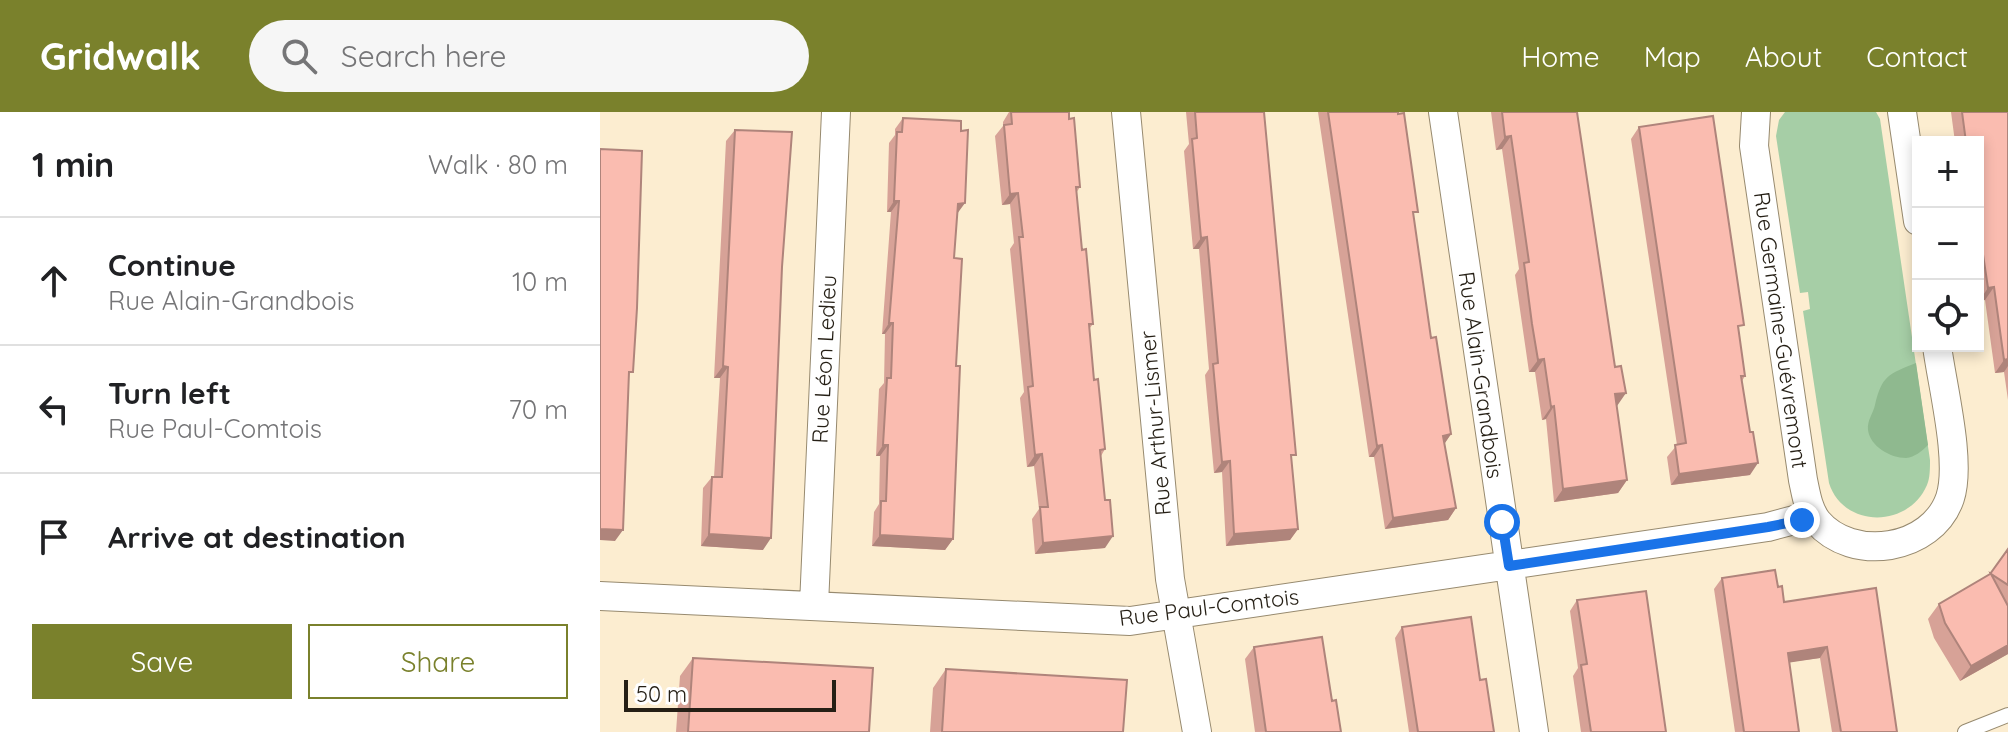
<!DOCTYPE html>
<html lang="en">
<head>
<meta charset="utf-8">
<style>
	:root { --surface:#fff; --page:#f6f6f6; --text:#202124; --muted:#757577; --line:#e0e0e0; --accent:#7a812c }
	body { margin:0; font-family:Quicksand,sans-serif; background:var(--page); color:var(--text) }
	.controls { position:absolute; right:24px; top:24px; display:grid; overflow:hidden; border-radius:0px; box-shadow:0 4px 12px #0003 }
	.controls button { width:72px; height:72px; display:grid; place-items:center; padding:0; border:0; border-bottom:2px solid var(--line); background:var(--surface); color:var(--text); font:40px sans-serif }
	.scale { position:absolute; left:24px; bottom:20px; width:212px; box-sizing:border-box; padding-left:8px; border:4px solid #251f15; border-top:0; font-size:22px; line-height:28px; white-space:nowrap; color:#251f15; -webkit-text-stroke:6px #fff; paint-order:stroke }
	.stop { position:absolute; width:24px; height:24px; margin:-18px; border:6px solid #1a73e8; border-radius:50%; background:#fff }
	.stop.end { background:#1a73e8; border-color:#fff; box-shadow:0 2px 8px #0008 }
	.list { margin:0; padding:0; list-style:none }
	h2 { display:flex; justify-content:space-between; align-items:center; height:104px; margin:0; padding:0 32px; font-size:34px }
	h2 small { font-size:26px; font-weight:400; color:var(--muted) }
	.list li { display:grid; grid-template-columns:52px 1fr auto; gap:24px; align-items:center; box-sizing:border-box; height:128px; padding:0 32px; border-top:2px solid var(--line) }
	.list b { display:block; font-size:30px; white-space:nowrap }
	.list p { margin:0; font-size:26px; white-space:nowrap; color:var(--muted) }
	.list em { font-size:26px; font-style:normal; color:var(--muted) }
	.actions { display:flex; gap:16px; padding:24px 32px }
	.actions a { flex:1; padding:18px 0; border:2px solid var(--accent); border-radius:0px; text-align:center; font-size:28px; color:var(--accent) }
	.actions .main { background:var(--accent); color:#fff }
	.icon { flex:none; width:44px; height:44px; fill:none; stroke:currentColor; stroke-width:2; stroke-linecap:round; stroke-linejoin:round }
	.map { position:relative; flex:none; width:1408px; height:620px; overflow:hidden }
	header { display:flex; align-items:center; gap:48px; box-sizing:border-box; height:112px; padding:0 40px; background:var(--accent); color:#fff }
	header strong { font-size:38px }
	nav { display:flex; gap:44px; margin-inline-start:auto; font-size:28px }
	.search { width:560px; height:72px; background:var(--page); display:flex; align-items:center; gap:20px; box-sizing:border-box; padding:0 28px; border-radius:44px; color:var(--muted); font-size:30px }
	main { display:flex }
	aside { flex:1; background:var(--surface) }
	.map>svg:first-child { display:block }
	.green { fill:#a6cea6 }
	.forest { fill:#8fb98f }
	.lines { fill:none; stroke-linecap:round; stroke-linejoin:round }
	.lane-casing { stroke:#978a6f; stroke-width:16 }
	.street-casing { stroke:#978a6f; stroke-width:30 }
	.lane { stroke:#fff; stroke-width:14 }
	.street { stroke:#fff; stroke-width:28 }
	.wall { fill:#d7a297 }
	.shaded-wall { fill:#af847b }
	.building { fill:#fabcb0; stroke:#af847b; stroke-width:2 }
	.route { stroke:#1a73e8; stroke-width:10 }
	.labels { text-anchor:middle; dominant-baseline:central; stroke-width:6; stroke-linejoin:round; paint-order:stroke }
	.street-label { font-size:22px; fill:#251f15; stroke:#fff }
</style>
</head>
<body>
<header>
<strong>Gridwalk</strong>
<div class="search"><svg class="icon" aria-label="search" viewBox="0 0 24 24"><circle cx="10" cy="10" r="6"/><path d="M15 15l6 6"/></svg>Search here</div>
<nav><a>Home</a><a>Map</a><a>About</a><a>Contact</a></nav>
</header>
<main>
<aside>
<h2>1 min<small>Walk · 80 m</small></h2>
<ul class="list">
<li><svg class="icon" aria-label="ahead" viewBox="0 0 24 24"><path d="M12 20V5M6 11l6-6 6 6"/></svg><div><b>Continue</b><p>Rue Alain-Grandbois</p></div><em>10 m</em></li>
<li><svg class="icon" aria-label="left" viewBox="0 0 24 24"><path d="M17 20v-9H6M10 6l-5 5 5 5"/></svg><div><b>Turn left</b><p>Rue Paul-Comtois</p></div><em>70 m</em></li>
<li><svg class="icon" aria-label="arrive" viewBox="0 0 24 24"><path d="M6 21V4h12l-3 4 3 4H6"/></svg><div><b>Arrive at destination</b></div></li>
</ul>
<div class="actions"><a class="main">Save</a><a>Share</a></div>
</aside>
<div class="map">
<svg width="1408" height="620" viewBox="0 0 1408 620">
	<rect width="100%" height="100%" fill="#fcedd0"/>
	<!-- green -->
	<path class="green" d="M1185,0H1276L1280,7L1330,348C1330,357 1330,366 1327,373C1308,417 1243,416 1229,371L1203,199L1210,197L1208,180L1200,181L1176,24L1179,8Z"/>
	<!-- forest -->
	<path class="forest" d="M1316,251L1328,333C1322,339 1315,345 1306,346C1290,346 1270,334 1268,318C1267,308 1273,302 1275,293C1282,264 1288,262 1316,251Z"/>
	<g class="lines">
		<!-- lane casing -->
		<g class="lane-casing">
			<path id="lane" d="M1365,620L1408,603"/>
		</g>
		<!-- street casing -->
		<g class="street-casing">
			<path id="street" d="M526,0L570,467L597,620
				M843,0L934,620
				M1156,0L1154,34L1203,368C1206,382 1208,397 1217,409C1252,451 1332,439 1350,386C1362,350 1342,273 1337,234
				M1302,0L1318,109
				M0,484L530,509L1168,415L1213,403
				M214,493L236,0"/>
		</g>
		<!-- lane -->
		<use href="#lane" class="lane"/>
		<!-- street -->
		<use href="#street" class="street"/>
	</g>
	<!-- wall -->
	<path class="wall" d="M409,0H469L480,75L476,81L482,138L493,212L489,217L494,268L505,337L501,344L505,436L435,442L432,407L439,397L434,354L427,355L420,286L424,280L410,137L414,131L410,92L402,93L395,24L403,14V10Z
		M586,0H664L691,350L698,417L690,428L626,434L622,360L614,361L605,263L609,257L599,137H593L584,39L589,32Z
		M718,0H798L831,226L851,322L844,332L856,396L848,408L785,417L774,345H769Z
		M891,0H977L1027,368L1018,381L954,390L946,307L942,308L935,260H929L915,163L919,157L902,37L896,38Z
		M1351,0H1408V288L1404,260L1395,261L1385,188L1379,189L1378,183V30H1355Z
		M303,6L357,102L354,146L356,254L353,427L345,438L272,434L274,400L279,392L280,344H276L279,277L284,271L285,222H282L291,100H287L289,31L295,23V17Z
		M1039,15L1139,220L1145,264L1142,269L1150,320V363L1071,373L1067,345L1077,333L1031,27Z
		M135,18L182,155L163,438L101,434L103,376L112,365H114L120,266H114L126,29Z
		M1408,437V542L1360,569L1334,526L1328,507L1339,492L1390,462Z
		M1122,466L1178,475L1184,490L1276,476L1297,620H1232L1220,546L1189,550L1199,620H1135L1114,477Z
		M977,488L1066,620H981L973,564L978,556L970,499Z
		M802,515L880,568L894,620H809L795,526Z
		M654,535L732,589L741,620H655L645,547Z
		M93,546L269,620H76L80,564Z
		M346,557L523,620H330L333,576Z"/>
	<!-- shaded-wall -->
	<path class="shaded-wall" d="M911,24L902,37L896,38L905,25Z
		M418,81L410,92L402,93L410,82Z
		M294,89H299L291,100H287Z
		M365,91L357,102L358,92Z
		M607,125L599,137H593L601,126Z
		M1394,175L1385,188L1379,189L1388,176Z
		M289,211H293L285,222H282Z
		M944,247L935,260H929L938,248Z
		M1408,247V254L1404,260L1395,261L1404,248Z
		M123,254L128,255L120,266H114Z
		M1026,281L1017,294L1015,282Z
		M954,294L946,307L942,308L951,295Z
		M851,322L843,334V324Z
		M283,333H288L280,344H276Z
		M782,333L774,345H769L777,334Z
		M442,342L434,354L427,355L435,343Z
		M630,349L622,360L614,361L622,350Z
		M1158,351L1150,363L1071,373L1079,362Z
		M1027,368L1018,381L954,390L963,377Z
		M856,396L848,408L785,417L793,406Z
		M0,417L23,418L15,429L0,428Z
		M698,417L690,428L626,434L634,422Z
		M109,422L171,426L163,438L101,434Z
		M280,423L353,427L345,438L272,434Z
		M513,424L505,436L435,442L443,431Z
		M1408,533V542L1360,569L1371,554Z
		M1227,535L1220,546L1180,552L1188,541Z"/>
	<!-- building -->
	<path class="building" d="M411,0H469V7L474,6L480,75H476L482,138L486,137L493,212H489L494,268L498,267L505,337L500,338L505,388H510L513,424L443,431L440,395H448L442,342L435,343L428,275L433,274L419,125H423L418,81L410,82L404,13L412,12Z
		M595,0H664L696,343H691L698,417L634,422L630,349L622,350L613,252L618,251L607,125L601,126L592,27L597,26Z
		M728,0H798V2L804,1L818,100H813L831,226L836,225L851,322L843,324L856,396L793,406L782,333L777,334Z
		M902,0H977L1015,255L1021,254L1026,281L1015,282L1027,368L963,377L954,294L951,295L944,247L938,248L932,212L924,151L929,150L911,24L905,25Z
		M1362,0H1408V247L1404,248L1394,175L1388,176L1378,109V30H1366Z
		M1113,4L1144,213L1138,214L1145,264H1141L1150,320H1153L1158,351L1079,362L1075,333L1086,331L1039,15Z
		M303,6L361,9V19L368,18L365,91L358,92L354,146L362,147L356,254H360L353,427L280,423L281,389H286L288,333H283L287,266H291L293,211H289L299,89H294L297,20H302Z
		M135,18L192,20L182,155L171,426L109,422L112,365H122L128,255L123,254Z
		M0,37L42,39L37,196L33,260H29L23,418L0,417Z
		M1408,437V473L1391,462L1408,494V533L1371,554L1345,511L1339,492L1390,462Z
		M1175,458L1178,475L1182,474L1184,490L1276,476L1297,620H1241L1227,535L1188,541L1199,620H1144L1122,466Z
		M1046,479L1066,620H991L981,553L987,552L977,488Z
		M871,505L880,568L886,567L894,620H818L802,515Z
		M722,525L732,589L736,588L741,620H666L654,535Z
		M93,546L273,556L269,620H88Z
		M346,557L527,568L523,620H342Z"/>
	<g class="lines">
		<!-- route -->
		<path class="route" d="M902,410L909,454L1168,415L1202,408"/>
	</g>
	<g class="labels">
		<!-- street labels -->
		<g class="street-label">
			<text transform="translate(1181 218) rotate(82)">Rue Germaine-Guévremont</text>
			<text transform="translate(224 247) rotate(-87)">Rue Léon Ledieu</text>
			<text transform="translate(881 263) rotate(82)">Rue Alain-Grandbois</text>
			<text transform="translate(555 311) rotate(-95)">Rue Arthur-Lismer</text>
			<text transform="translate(609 495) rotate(-7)">Rue Paul-Comtois</text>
		</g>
	</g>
</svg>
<div class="controls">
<button>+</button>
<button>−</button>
<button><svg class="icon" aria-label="locate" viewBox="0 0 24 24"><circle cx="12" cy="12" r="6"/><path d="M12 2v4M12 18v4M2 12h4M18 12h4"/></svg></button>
</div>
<div class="scale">50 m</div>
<div class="stop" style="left:902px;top:410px"></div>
<div class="stop end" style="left:1202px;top:408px"></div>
</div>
</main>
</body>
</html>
